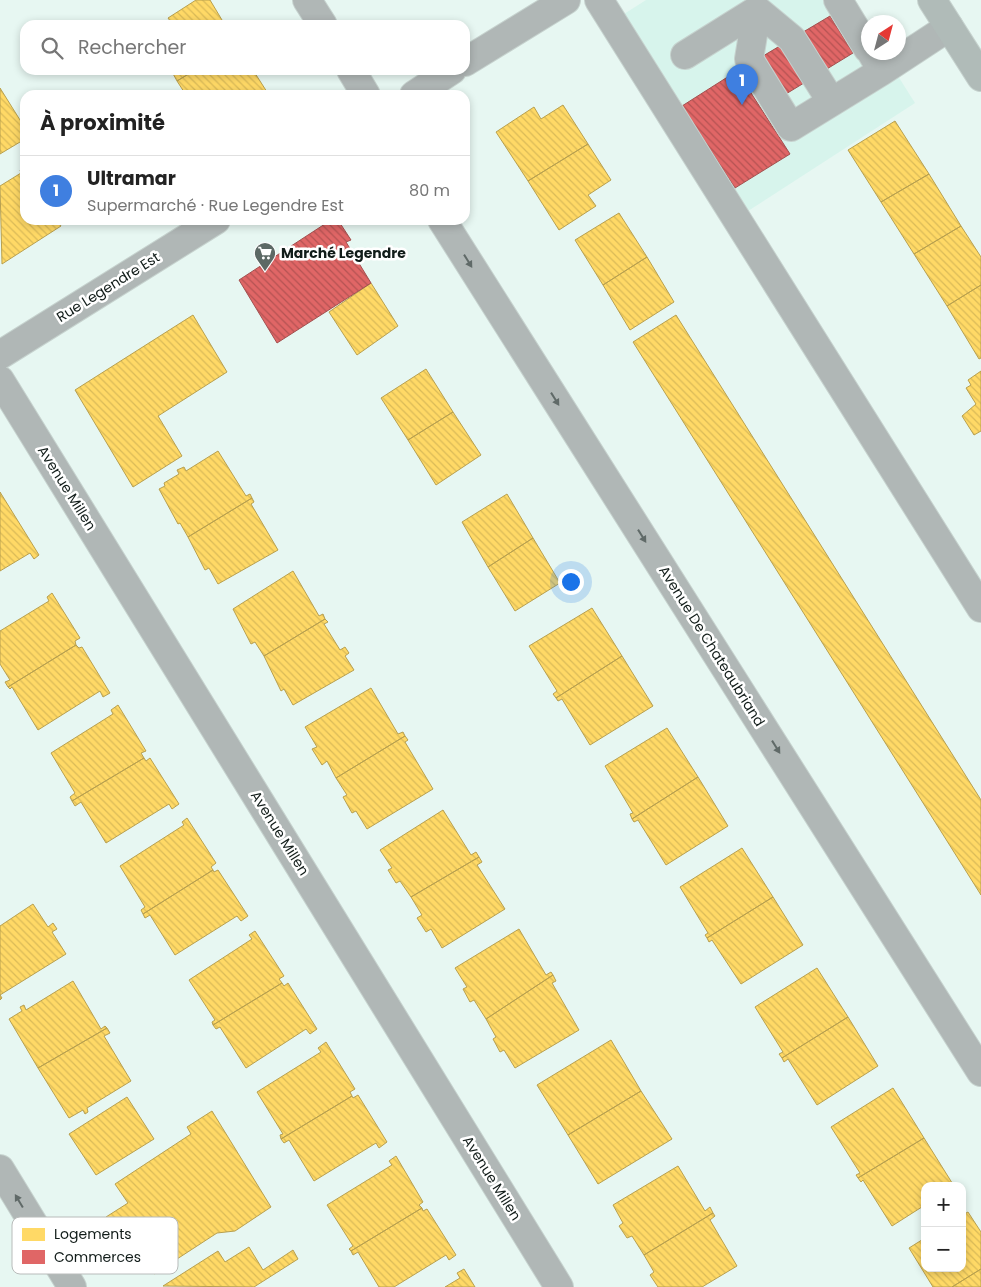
<!DOCTYPE html>
<html lang="fr">
<head>
<meta charset="utf-8">
<style>
	:root { --surface:#fff; --page:#f2f2f2; --text:#222; --muted:#767676; --line:#e0e0e0; --accent:#5c6965 }
	body { margin:0; font-family:Poppins,sans-serif; background:var(--page); color:var(--text) }
	.controls { position:absolute; right:15px; bottom:15px; display:grid; overflow:hidden; border-radius:10px; box-shadow:0 2px 8px #0003 }
	.controls button { width:45px; height:45px; display:grid; place-items:center; padding:0; border:0; border-bottom:1px solid var(--line); background:var(--surface); color:var(--text); font:25px sans-serif }
	.compass { position:absolute; left:861px; top:15px; width:45px; height:45px; border-radius:50%; background:var(--surface); box-shadow:0 2px 8px #0003; rotate:36deg }
	.you { position:absolute; left:570px; top:581px; width:18px; height:18px; margin:-12px; border:4px solid #fff; border-radius:50%; background:#1a73e8; box-shadow:0 0 0 8px #1a73e833 }
	.badge { display:grid; place-items:center; width:32px; height:32px; border-radius:50%; background:var(--accent); color:#fff; font-size:16px; font-weight:700 }
	.pin { position:absolute; translate:-50% -41px; filter:drop-shadow(0 1px 2px #0008) }
	.pin::after { content:''; position:absolute; top:26px; width:18px; height:15px; background:inherit; clip-path:polygon(0 0,100% 0,50% 100%) }
	.list { margin:0; padding:0; list-style:none }
	h2 { display:flex; justify-content:space-between; align-items:center; height:65px; margin:0; padding:0 20px; font-size:21px }
	h2 small { font-size:16px; font-weight:400; color:var(--muted) }
	.list li { display:grid; grid-template-columns:32px 1fr auto; gap:15px; align-items:center; box-sizing:border-box; height:70px; padding:0 20px; border-top:1px solid var(--line) }
	.list b { display:block; font-size:19px; white-space:nowrap }
	.list p { margin:0; font-size:16px; white-space:nowrap; color:var(--muted) }
	.list em { font-size:16px; font-style:normal; color:var(--muted) }
	.icon { flex:none; width:28px; height:28px; fill:none; stroke:currentColor; stroke-width:2; stroke-linecap:round; stroke-linejoin:round }
	.map { position:relative; flex:none; width:981px; height:1287px; overflow:hidden }
	.search { position:absolute; background:var(--surface); box-shadow:0 2px 8px #0003; left:20px; top:20px; width:450px; height:55px; display:flex; align-items:center; gap:12px; box-sizing:border-box; padding:0 18px; border-radius:15px; color:var(--muted); font-size:19px }
	.panel { position:absolute; background:var(--surface); box-shadow:0 2px 8px #0003; left:20px; top:90px; width:450px; height:135px; border-radius:15px }
	.map>svg:first-child { display:block }
	.built { fill:#d7f4ec }
	.homes { fill:url(#homes-back-hatch); stroke:#b8a04f }
	.shops { fill:url(#shops-back-hatch); stroke:#a2504f }
	.lines { fill:none; stroke-linecap:round; stroke-linejoin:round }
	.minor-casing { stroke:#c6d2ce; stroke-width:30 }
	.major-casing { stroke:#c6d2ce; stroke-width:30 }
	.minor { stroke:#b0b7b6; stroke-width:28 }
	.major { stroke:#b0bbb8; stroke-width:28 }
	.oneway { fill:#606a68 }
	.labels { text-anchor:middle; dominant-baseline:central; stroke-width:5; stroke-linejoin:round; paint-order:stroke }
	.poi-label { font-size:14px; font-weight:bold; fill:#111c19; stroke:#fff; text-anchor:start }
	.street-label { font-size:14px; fill:#111c19; stroke:#fff }
	.key { fill:#fff; stroke:#b8bbba; stroke-width:1 }
	.key-label { font-size:14px; fill:#111c19 }
</style>
</head>
<body>
<div class="map">
<svg width="981" height="1287" viewBox="0 0 981 1287">
	<defs>
		<pattern id="homes-back-hatch" width="6" height="6" patternUnits="userSpaceOnUse" patternTransform="scale(1.25)"><rect width="6" height="6" fill="#ffd966"/><path d="M-1 5l2 2M0 0l6 6M5-1l2 2" fill="none" stroke="#daba58"/></pattern>
		<pattern id="shops-back-hatch" width="6" height="6" patternUnits="userSpaceOnUse" patternTransform="scale(1.25)"><rect width="6" height="6" fill="#e06666"/><path d="M-1 5l2 2M0 0l6 6M5-1l2 2" fill="none" stroke="#b45353"/></pattern>
	</defs>
	<rect width="100%" height="100%" fill="#e7f7f2"/>
	<!-- built -->
	<path class="built" d="M646,0H850L915,103L748,211L624,14Z"/>
	<!-- homes -->
	<path class="homes" d="M196,0H210L225,25H173L168,18Z
		M171,70H195L177,81Z
		M195,70H253L267,92L263,95H186L177,81Z
		M0,88L25,128V139L0,154Z
		M563,105L588,144L528,181L496,132L534,107L541,119Z
		M895,121L929,174L881,202L848,150Z
		M588,144L611,180L588,195L596,206L559,230L528,181Z
		M24,168L25,220H57L61,226L2,264L0,186L21,173L20,170Z
		M929,174L961,226L914,254L881,202Z
		M619,213L647,257L603,285L575,240Z
		M961,226L981,257V285L947,306L914,254Z
		M647,257L674,302L630,330L603,285Z
		M371,283L398,326L357,355L329,312Z
		M981,285V358L979,359L947,306Z
		M193,315L227,372L158,416L182,456L133,487L75,390Z
		M676,315L981,800V895L633,342Z
		M426,369L453,412L408,440L381,398Z
		M981,371V431L974,435L962,416L976,404L966,388L971,385L968,380Z
		M453,412L481,455L436,485L408,440Z
		M218,451L246,496L250,494L252,498L188,537L180,523L178,524L159,489L165,486L164,483L179,474L177,470L184,467L186,471Z
		M0,492L39,555L34,559L30,553L0,571Z
		M507,494L533,538L488,567L462,522Z
		M252,498L254,502L251,504L278,550L218,584L209,568L205,570L188,537Z
		M533,538L560,583L515,611L488,567Z
		M293,571L319,616L323,614L325,619L264,656L255,642L251,644L233,609Z
		M52,593L80,638L75,641L76,645L8,687L5,682L10,680L0,664V631L49,601L47,597Z
		M592,608L622,656L556,698L553,694L557,691L529,646Z
		M325,619L328,622L324,624L340,650L345,647L349,653L345,656L354,670L293,705L284,689L281,691L264,656Z
		M76,645L79,648L82,647L110,693L103,697L100,691L38,730L12,687L10,689L8,687Z
		M622,656L653,706L590,745L562,699L558,701L556,698Z
		M371,688L398,734L403,732L405,736L336,778L327,761L322,765L312,749L317,747L305,727Z
		M118,705L146,751L141,753L144,758L72,801L70,797L75,793L51,753L113,714L111,710Z
		M667,728L698,777L632,819L630,814L633,813L605,766Z
		M405,736L408,740L405,742L433,789L367,829L356,811L352,813L343,797L347,795L336,778Z
		M144,758L146,761L150,758L179,804L172,809L169,804L106,843L81,802L75,806L72,801Z
		M698,777L728,826L666,865L638,820L634,822L632,819Z
		M443,810L471,855L476,852L479,857L411,897L400,881L396,883L388,870L392,868L380,850Z
		M187,818L216,863L211,867L213,870L143,914L141,910L145,907L120,866L184,825L182,822Z
		M742,848L773,897L707,938L705,935L708,933L680,887Z
		M479,857L482,862L477,865L505,909L442,948L431,929L426,932L417,918L422,915L411,897Z
		M213,870L214,872L218,870L248,916L241,921L237,916L175,955L150,915L145,918L143,914Z
		M773,897L803,945L741,984L712,940L709,942L707,938Z
		M33,904L48,927L53,923L57,929L52,932L66,954L0,995L2,998L0,1000V926Z
		M519,929L546,975L551,972L553,975L486,1019L474,1000L470,1002L463,989L467,987L455,968Z
		M255,931L284,976L279,979L282,983L213,1025L212,1022L215,1020L189,980L252,939L249,935Z
		M817,968L848,1017L782,1058L779,1054L783,1052L755,1007Z
		M553,975L556,981L552,983L579,1030L515,1068L504,1050L500,1052L493,1039L496,1037L486,1019Z
		M73,981L101,1029L105,1026L107,1028L38,1068L9,1019L22,1011L20,1007L24,1005L26,1010Z
		M282,983L284,986L288,983L317,1029L310,1034L306,1029L246,1068L220,1027L216,1029L213,1025Z
		M848,1017L878,1066L817,1105L788,1059L784,1062L782,1058Z
		M107,1028L110,1033L104,1036L131,1081L87,1108L88,1112L85,1114L83,1110L69,1118L38,1068Z
		M611,1040L641,1091L568,1135L537,1085Z
		M326,1042L355,1089L350,1092L352,1096L281,1139L280,1135L283,1134L257,1092L321,1052L318,1048Z
		M893,1088L924,1138L858,1178L856,1175L860,1173L831,1127Z
		M641,1091L672,1139L598,1184L568,1135Z
		M358,1095L387,1142L379,1148L376,1143L314,1181L289,1140L284,1143L281,1139L352,1096L353,1098Z
		M127,1097L154,1139L96,1175L69,1134Z
		M212,1111L271,1207L235,1231L217,1233L154,1274L128,1232L119,1238L106,1217L128,1203L115,1184L191,1134L187,1127Z
		M924,1138L954,1186H925V1205L892,1226L863,1180L861,1182L858,1178Z
		M396,1156L423,1202L419,1205L422,1208L351,1251L349,1249L353,1246L327,1205L392,1165L389,1161Z
		M678,1166L705,1211L710,1207L713,1213L644,1255L632,1236L627,1238L619,1226L623,1223L613,1205Z
		M422,1208L423,1211L427,1209L456,1255L449,1260L446,1255L394,1287H379L358,1252L353,1255L351,1251Z
		M968,1212L981,1232V1269L952,1287H933L909,1248L925,1238V1268H962V1215Z
		M713,1213L715,1216L710,1220L737,1266L702,1287H658L650,1275L654,1272L644,1255Z
		M249,1247L263,1270L293,1250L298,1259L254,1287L163,1286L218,1251L225,1262Z
		M464,1269L475,1287H445L460,1278L457,1273Z
		M981,1269V1287H952L976,1272Z"/>
	<!-- shops -->
	<path class="shops" d="M830,16L853,53L781,97L758,59Z
		M737,71L790,154L735,188L682,106Z
		M331,220H338L351,240L346,242L371,283L277,343L239,280Z"/>
	<g class="lines">
		<!-- minor casing -->
		<g class="minor-casing">
			<path id="minor" d="M307,0L323,25
				M599,0L981,608
				M838,0L868,49
				M757,10L749,59L791,127L882,71
				M757,10L792,39L831,101
				M871,52L882,71L949,27
				M685,55L757,10
				M465,62L566,0
				M351,70L366,95
				M414,95L452,70
				M442,220L981,1072
				M0,355L216,220
				M0,380L559,1287
				M0,1169L72,1287"/>
		</g>
		<!-- major casing -->
		<g class="major-casing">
			<path id="major" d="M932,0L981,77"/>
		</g>
		<!-- minor -->
		<use href="#minor" class="minor"/>
		<!-- major -->
		<use href="#major" class="major"/>
	</g>
	<!-- one-way arrows -->
	<defs><path id="oneway-solid" d="M-6-.8H1V-3.2L6.5 0L1 3.2V.8H-6Z" transform="scale(1.25)"/></defs>
	<g class="oneway">
		<use href="#oneway-solid" transform="translate(468 261) rotate(58)"/>
		<use href="#oneway-solid" transform="translate(555 399) rotate(58)"/>
		<use href="#oneway-solid" transform="translate(642 536) rotate(58)"/>
		<use href="#oneway-solid" transform="translate(776 747) rotate(58)"/>
		<use href="#oneway-solid" transform="translate(19 1201) rotate(-121)"/>
	</g>
	<!-- icons -->
	<defs>
		<g id="supermarket-pin" transform="scale(1.125)"><path d="M0 17L-7.5 6A9.5 9.5 0 1 1 7.5 6Z" fill="#5c6965" stroke="#fff"/><path d="M-6-5.5h2.5l.6 2H6L4.5 2H-2.5L-4.4-4H-6ZM-1.5 3.2a1.3 1.3 0 1 0 .1 0ZM3 3.2a1.3 1.3 0 1 0 .1 0Z" fill="#fff"/></g>
	</defs>
	<g fill-rule="evenodd">
		<use href="#supermarket-pin" x="265" y="253"/>
	</g>
	<g class="labels">
		<!-- poi labels -->
		<g class="poi-label">
			<text x="281" y="253">Marché Legendre</text>
		</g>
		<!-- street labels -->
		<g class="street-label">
			<text transform="translate(108 287) rotate(-32)">Rue Legendre Est</text>
			<text transform="translate(67 488) rotate(58)">Avenue Millen</text>
			<text transform="translate(712 646) rotate(58)">Avenue De Chateaubriand</text>
			<text transform="translate(280 833) rotate(58)">Avenue Millen</text>
			<text transform="translate(492 1178) rotate(58)">Avenue Millen</text>
		</g>
	</g>
	<!-- legend -->
	<rect x="12" y="1217" width="166" height="57" rx="8" class="key"/>
	<rect x="22" y="1228" width="23" height="13" fill="#ffd966"/>
	<rect x="22" y="1250" width="23" height="14" fill="#e06666"/>
	<g class="key-label">
		<text x="54" y="1239">Logements</text>
		<text x="54" y="1262">Commerces</text>
	</g>
</svg>
<div class="controls">
<button>+</button>
<button>−</button>
</div>
<svg class="compass" viewBox="-18 -18 36 36"><path d="M0-13l5 13h-10z" fill="#e53935"/><path d="M0 13l5-13h-10z" fill="#767676"/></svg>
<div class="you"></div>
<div class="pin badge" style="left:742px;top:105px;background:#3f7fe0">1</div>
<div class="search"><svg class="icon" aria-label="search" viewBox="0 0 24 24"><circle cx="10" cy="10" r="6"/><path d="M15 15l6 6"/></svg>Rechercher</div>
<section class="panel">
<h2>À proximité<small></small></h2>
<ul class="list">
<li><span class="badge" style="background:#3f7fe0">1</span><div><b>Ultramar</b><p>Supermarché · Rue Legendre Est</p></div><em>80 m</em></li>
</ul>
</section>
</div>
</body>
</html>
